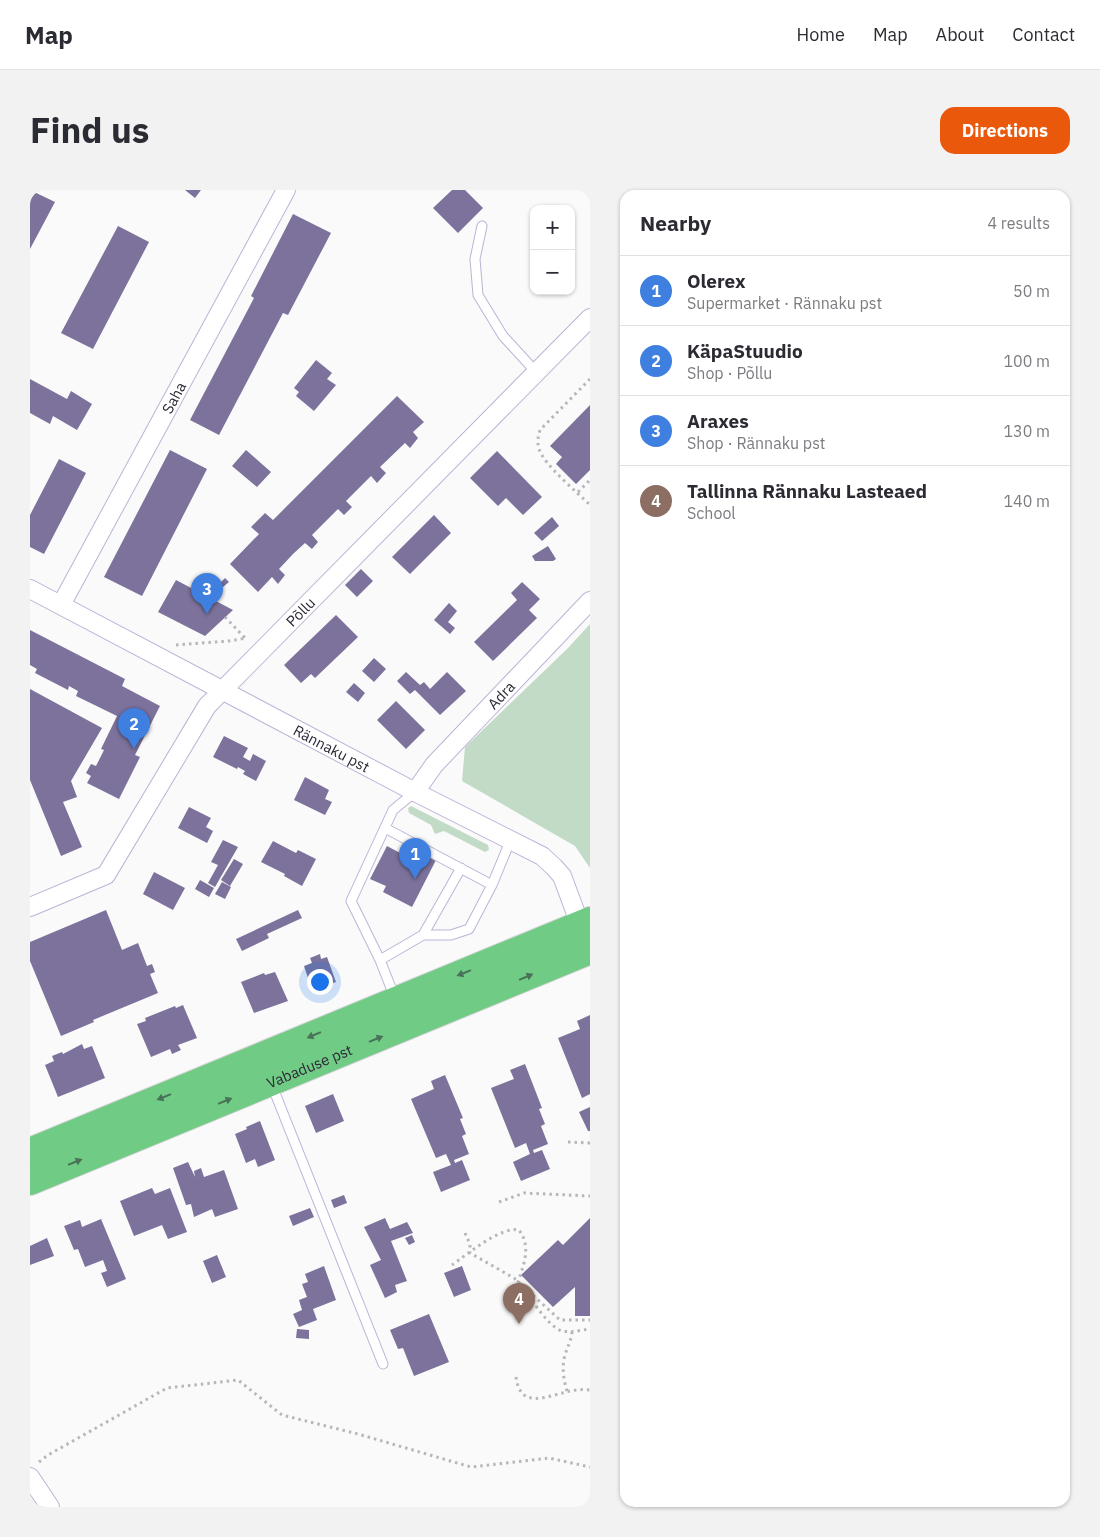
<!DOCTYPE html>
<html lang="en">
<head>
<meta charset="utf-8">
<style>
	:root { --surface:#fff; --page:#f2f2f3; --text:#2b2b33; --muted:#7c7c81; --line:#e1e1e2; --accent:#ea580c }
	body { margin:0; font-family:"IBM Plex Sans",sans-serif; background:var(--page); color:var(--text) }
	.controls { position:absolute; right:15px; top:15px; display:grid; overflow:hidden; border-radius:10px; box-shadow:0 1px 4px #0004 }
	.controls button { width:45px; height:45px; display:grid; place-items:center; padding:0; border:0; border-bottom:1px solid var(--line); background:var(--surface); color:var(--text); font:25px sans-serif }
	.you { position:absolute; left:289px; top:791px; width:18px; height:18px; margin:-12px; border:4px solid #fff; border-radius:50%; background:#1a73e8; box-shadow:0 0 0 8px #1a73e833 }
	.badge { display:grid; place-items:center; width:32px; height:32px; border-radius:50%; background:var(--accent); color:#fff; font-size:16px; font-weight:700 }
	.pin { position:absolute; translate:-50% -41px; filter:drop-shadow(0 1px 2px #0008) }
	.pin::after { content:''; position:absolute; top:26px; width:18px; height:15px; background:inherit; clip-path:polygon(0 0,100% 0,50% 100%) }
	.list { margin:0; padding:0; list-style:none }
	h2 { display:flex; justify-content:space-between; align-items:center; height:65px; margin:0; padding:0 20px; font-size:21px }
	h2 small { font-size:16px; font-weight:400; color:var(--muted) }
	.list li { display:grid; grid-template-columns:32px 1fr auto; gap:15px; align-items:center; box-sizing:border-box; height:70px; padding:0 20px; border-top:1px solid var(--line) }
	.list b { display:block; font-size:19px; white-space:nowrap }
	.list p { margin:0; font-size:16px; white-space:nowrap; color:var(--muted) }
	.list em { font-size:16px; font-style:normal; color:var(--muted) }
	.map { position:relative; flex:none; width:560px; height:1317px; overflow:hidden; border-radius:15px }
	header { display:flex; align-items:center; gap:30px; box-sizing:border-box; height:70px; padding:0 25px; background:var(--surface); border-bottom:1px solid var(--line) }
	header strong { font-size:24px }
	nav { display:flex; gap:28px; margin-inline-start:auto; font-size:18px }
	.intro { display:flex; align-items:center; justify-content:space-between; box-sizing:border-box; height:120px; padding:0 30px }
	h1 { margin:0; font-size:35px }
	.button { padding:12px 22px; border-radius:15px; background:var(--accent); color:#fff; font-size:18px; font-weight:700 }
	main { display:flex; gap:30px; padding:0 30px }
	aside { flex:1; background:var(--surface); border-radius:15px; box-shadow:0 1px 4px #0004 }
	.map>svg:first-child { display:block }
	.green { fill:#c2dbc6 }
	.building { fill:#7c729c }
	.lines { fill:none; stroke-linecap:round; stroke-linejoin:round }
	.lane-casing { stroke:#bbb4d6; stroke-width:11 }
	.street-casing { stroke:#bbb4d6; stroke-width:20 }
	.highway-casing { stroke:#d5d4d7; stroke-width:30 }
	.path { stroke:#b7b7bb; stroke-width:3; stroke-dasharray:2.5 4; stroke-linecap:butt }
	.lane { stroke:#fff; stroke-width:9 }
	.street { stroke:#fff; stroke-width:18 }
	.highway { stroke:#70cb84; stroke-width:28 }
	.oneway { fill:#4a7259 }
	.labels { text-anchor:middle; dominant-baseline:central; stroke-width:4; stroke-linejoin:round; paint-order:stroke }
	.street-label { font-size:15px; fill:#2b2936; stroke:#fff }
</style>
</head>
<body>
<header>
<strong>Map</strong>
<nav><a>Home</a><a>Map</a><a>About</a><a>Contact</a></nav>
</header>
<div class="intro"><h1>Find us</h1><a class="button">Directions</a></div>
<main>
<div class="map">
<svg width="560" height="1317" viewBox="0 0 560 1317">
	<rect width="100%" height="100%" fill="#fafafa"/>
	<!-- green -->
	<path class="green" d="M560,434V678L545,656L432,591L435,557L538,458Z
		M381,616L458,655L459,660L455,662L414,641L405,644L401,635L379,623L378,618Z"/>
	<!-- building -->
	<path class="building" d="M0,0L25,12L0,59Z
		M155,0H171L165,8Z
		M422,0H435L453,18L428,43L403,18Z
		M263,24L301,43L258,125L253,123L189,245L160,230L224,108L221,106Z
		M88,36L119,52L63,159L31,143Z
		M286,170L302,183L297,189L306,195L284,221L266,206L269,202L264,198Z
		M0,189L37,209L41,201L62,214L47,240L23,226L20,234L0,223Z
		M367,206L394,232L383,242L388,248L380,258L375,253L350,277L356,283L347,293L341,286L316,311L322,317L314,325L308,319L282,345L288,352L282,359L275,353L263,364L249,379L255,385L248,394L242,387L228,402L200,374L229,344L221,337L235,323L243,330Z
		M560,215V280L546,294L526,274L532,267L520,256Z
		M140,260L177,279L112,406L74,387Z
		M216,260L241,282L227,297L202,276Z
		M467,261L512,307L493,325L476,308L468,316L440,288Z
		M29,269L56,283L14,364L0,357V325Z
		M404,325L421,343L380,384L362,367Z
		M522,327L529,336L512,351L504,343Z
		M518,356L526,369L523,371H505L502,366Z
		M331,379L343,391L327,407L315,395Z
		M195,388L199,392L193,397L190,393Z
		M146,390L203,420L175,446L128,422Z
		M492,392L510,409L499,420L507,428L463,471L444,452L487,410L481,403Z
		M419,413L427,421L418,432L425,438L420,444L404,430Z
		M306,425L328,447L285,488L281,484L271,493L254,475Z
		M0,440L95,489L92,496L130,516L105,565L110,567L89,609L57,593L61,586L56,583L61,574L66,576L74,560L71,559L87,526L46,506L48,501L39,496L38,500L5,483L7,479L0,475Z
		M344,468L356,479L344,492L332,481Z
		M376,482L390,495L394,492L400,499L417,482L436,501L410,525L385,500L380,504L367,491Z
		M324,493L335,503L328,512L316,502Z
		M0,499L72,538L41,591L47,607L33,612L52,657L31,666L0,590Z
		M366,511L395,540L376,559L347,530Z
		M194,546L218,558L213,567L220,571L223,564L236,571L226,591L213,584L215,581L208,577L207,579L183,567Z
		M275,587L299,600L295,609L302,612L295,625L264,610Z
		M159,617L181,628L176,637L183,641L177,653L148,638Z
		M193,650L208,657L185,697L178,693L188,675L181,672Z
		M243,651L266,663L268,660L286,669L272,696L254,686L255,684L231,672Z
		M376,655L406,670L382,717L353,702L356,696L340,689L357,656L372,664Z
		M204,669L213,674L200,696L191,690Z
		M124,682L155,698L143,720L113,704Z
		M170,690L184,698L179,707L165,699Z
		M192,692L201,697L195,709L185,704Z
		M76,720L92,760L108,753L117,776L122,774L125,782L120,784L128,803L63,830L64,832L31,846L0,771V752Z
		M268,720L272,728L237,744L239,748L212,761L206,749Z
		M290,764L291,769L297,767L306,792L282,800L274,776L282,773L280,768Z
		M245,782L258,811L224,823L211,792L234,783L235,785Z
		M153,815L167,848L148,855L151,860L142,864L140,859L121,867L107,834L116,831L115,828L145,816L146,818Z
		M560,825V904L552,908L528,848L550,839L547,831Z
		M52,854L54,859L62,856L75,888L28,907L15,875L24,871L22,866L32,862L33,864Z
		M495,874L512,918L509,919L515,934L511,936L518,954L503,960L504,963L512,960L520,979L491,991L483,972L500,964L496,953L485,958L461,898L484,889L480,880Z
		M415,885L433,928L430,929L436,944L432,946L439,964L424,970L425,973L432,970L440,990L411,1002L403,982L421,975L416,964L406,968L381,909L404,899L401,891Z
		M303,904L314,931L286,943L275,916Z
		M560,917V941H558L549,922Z
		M230,931L245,970L228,977L225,969L216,973L205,944L217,939L216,937Z
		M158,972L165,987L164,981L171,978L174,987L194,980L208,1019L185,1027L182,1019L164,1027L161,1014L156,1015L143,978Z
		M122,998L125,1004L140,998L157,1042L138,1049L132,1035L104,1046L90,1011Z
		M314,1005L317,1013L304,1018L301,1010Z
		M280,1018L284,1027L263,1036L259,1026Z
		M355,1028L360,1039L377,1032L383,1043L361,1051L377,1091L365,1095L367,1102L355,1108L340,1075L351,1070L334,1037Z
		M560,1028V1126H545V1097L523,1117L491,1085L528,1050L533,1055Z
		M71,1029L96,1089L77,1097L71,1083L77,1081L73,1070L55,1077L48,1059L44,1060L34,1036L50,1030L52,1037Z
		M382,1045L385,1052L379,1055L375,1048Z
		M17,1048L24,1066L0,1075V1056Z
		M187,1065L196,1087L182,1093L173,1071Z
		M294,1076L306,1110L283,1119L287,1130L269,1137L263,1124L272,1120L269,1110L277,1107L272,1094L278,1092L275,1084Z
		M432,1076L441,1100L424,1107L414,1083Z
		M399,1124L419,1172L384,1186L373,1158L368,1159L360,1140Z
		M267,1139L279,1140V1149L266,1148Z"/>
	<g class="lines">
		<!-- lane casing -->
		<g class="lane-casing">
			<path id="lane" d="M452,36L445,69L448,105L473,146L506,182
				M355,638L462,695
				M393,745L431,678
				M350,770L393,745H421L439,739L462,695L481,649
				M365,808L350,770L321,711L363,620L385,602
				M241,893L353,1174"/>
		</g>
		<!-- street casing -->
		<g class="street-casing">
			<g id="street">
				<path id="s1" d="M0,399L385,602L512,666L524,677L532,686L554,745"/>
				<path id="s2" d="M31,415L256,0"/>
				<path id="s3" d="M385,602L404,575L560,411"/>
				<path id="s4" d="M0,717L76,685L177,516L560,128"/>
				<path d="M0,1287L20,1317"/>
			</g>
		</g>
		<!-- highway casing -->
		<g class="highway-casing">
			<g id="highway">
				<path d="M0,962L560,731"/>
				<path id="s5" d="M0,991L560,760"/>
			</g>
		</g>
		<!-- path -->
		<path class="path" d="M560,189L510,240C508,247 507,252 509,259C514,275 547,302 560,315
			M548,302L560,290
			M195,427L216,449
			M146,455L199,451L217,448
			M538,952L560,953
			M469,1012L494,1003L560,1006
			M435,1043L440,1054V1063L484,1088L530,1130H560
			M422,1075C436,1065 471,1036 489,1040C510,1068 474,1098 486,1129
			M495,1100C503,1112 519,1137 532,1141C542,1143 551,1140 560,1139
			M486,1187C490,1219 515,1207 536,1202C544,1200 552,1199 560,1200
			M537,1201C534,1191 532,1180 534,1169C536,1159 541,1152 542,1142
			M9,1272L18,1265L137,1198L208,1190L252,1225L328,1244L441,1277L519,1268L560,1277"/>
		<!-- lane -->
		<use href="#lane" class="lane"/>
		<!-- street -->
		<use href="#street" class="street"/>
		<!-- highway -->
		<use href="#highway" class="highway"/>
	</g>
	<!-- one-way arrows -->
	<defs><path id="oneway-solid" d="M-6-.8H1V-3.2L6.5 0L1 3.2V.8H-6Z" transform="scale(1.25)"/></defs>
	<g class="oneway">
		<use href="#oneway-solid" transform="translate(434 783) rotate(158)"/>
		<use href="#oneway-solid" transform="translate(496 787) rotate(-23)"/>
		<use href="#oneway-solid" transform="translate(284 845) rotate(157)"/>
		<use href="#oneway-solid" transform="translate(346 849) rotate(-22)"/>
		<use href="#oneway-solid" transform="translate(134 907) rotate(158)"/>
		<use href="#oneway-solid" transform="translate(195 911) rotate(-22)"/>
		<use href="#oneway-solid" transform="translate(45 972) rotate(-22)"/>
	</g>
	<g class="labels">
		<!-- street labels -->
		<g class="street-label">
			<text stroke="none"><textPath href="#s2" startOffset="236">Saha</textPath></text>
			<text stroke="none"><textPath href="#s4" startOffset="412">Põllu</textPath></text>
			<text stroke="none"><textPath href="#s3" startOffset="130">Adra</textPath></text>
			<text stroke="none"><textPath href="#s1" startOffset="341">Rännaku pst</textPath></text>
			<text stroke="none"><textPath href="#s5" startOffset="302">Vabaduse pst</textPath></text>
		</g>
	</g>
</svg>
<div class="controls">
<button>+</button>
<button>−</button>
</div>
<div class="you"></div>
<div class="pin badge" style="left:385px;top:689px;background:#3f7fe0">1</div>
<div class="pin badge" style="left:104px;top:559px;background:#3f7fe0">2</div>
<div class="pin badge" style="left:177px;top:424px;background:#3f7fe0">3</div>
<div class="pin badge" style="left:489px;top:1134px;background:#8d6e63">4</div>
</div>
<aside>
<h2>Nearby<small>4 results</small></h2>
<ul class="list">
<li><span class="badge" style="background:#3f7fe0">1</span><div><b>Olerex</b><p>Supermarket · Rännaku pst</p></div><em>50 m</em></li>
<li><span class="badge" style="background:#3f7fe0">2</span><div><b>KäpaStuudio</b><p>Shop · Põllu</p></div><em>100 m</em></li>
<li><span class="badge" style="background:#3f7fe0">3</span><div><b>Araxes</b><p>Shop · Rännaku pst</p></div><em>130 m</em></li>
<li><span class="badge" style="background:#8d6e63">4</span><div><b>Tallinna Rännaku Lasteaed</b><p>School</p></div><em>140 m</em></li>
</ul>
</aside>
</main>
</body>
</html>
